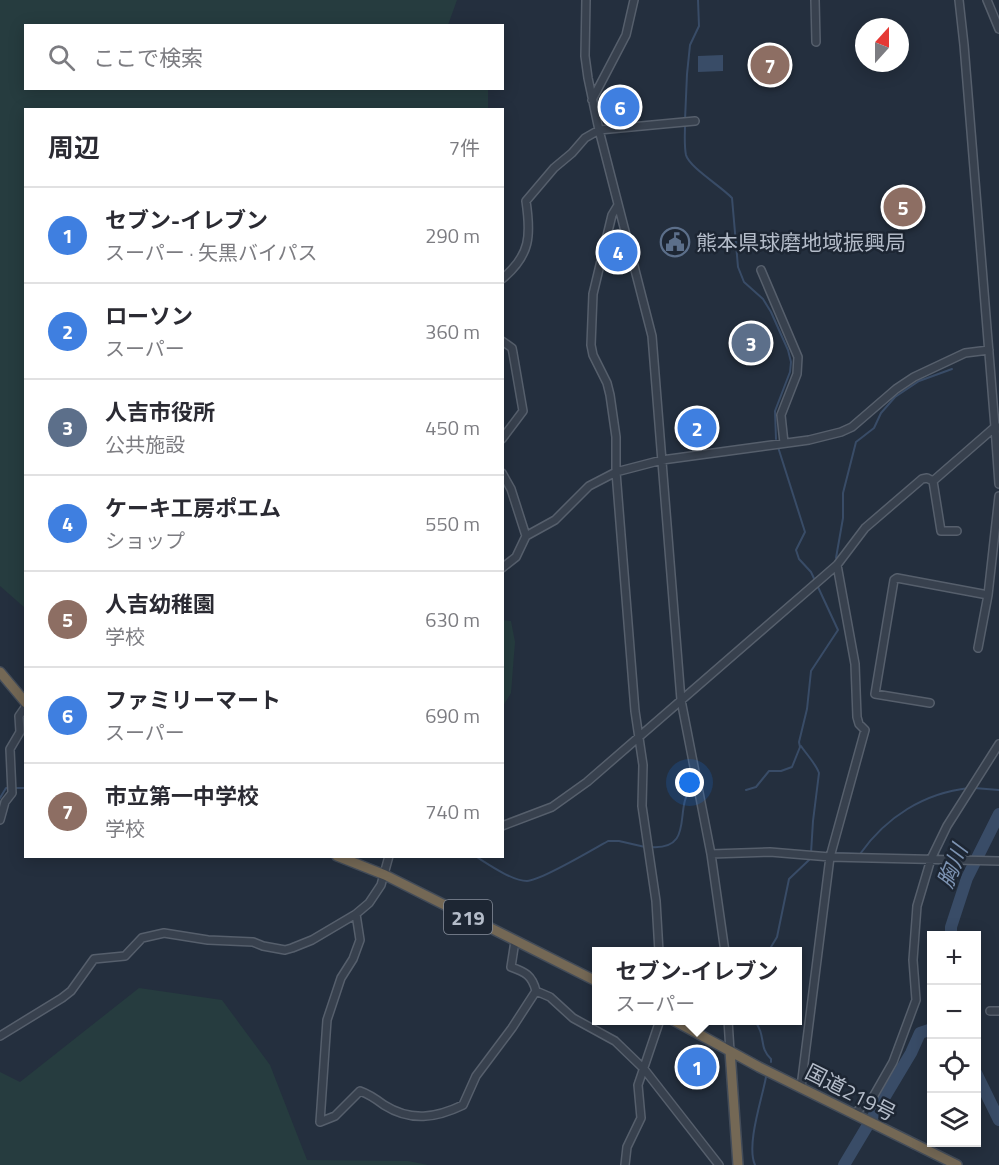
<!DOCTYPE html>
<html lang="ja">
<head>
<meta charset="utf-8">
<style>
	:root { --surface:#fff; --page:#f2f2f3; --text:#2b2b33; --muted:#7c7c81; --line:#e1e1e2; --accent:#0b8043 }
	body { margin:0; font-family:"Titillium Web","Noto Sans JP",sans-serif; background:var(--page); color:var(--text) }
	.controls { position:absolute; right:18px; bottom:18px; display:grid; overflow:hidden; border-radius:0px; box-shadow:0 3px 15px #0003 }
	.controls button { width:54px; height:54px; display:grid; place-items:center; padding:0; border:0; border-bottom:2px solid var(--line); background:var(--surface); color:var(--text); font:30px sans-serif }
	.compass { position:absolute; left:855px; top:18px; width:54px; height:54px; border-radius:50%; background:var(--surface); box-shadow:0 3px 15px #0003; rotate:21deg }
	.you { position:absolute; left:690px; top:783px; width:21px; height:21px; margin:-15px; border:4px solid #fff; border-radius:50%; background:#1a73e8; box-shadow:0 0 0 9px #1a73e833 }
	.badge { display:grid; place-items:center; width:39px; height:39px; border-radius:50%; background:var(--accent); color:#fff; font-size:20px; font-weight:700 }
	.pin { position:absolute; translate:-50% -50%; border:3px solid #fff; box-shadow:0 2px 6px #0006 }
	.popup { position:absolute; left:592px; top:947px; width:210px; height:78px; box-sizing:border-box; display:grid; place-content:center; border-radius:0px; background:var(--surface); filter:drop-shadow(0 2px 4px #0005); font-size:20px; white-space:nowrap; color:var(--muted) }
	.popup b { font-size:22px; color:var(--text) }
	.popup::after { content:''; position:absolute; left:50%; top:100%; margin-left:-12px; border:12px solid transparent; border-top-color:var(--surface) }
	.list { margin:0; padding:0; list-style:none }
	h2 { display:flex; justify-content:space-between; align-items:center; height:78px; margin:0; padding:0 24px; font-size:26px }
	h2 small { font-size:20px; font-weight:400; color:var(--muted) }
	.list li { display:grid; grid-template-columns:39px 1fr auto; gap:18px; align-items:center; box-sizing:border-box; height:96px; padding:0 24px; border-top:2px solid var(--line) }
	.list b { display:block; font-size:22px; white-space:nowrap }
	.list p { margin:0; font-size:20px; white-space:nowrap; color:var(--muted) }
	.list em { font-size:20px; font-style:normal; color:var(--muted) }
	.icon { flex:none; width:33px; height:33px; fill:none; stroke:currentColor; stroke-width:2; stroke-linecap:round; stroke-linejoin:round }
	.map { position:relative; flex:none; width:999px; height:1165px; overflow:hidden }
	.search { position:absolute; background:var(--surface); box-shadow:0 3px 15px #0003; left:24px; top:24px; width:480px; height:66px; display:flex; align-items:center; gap:15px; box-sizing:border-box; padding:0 21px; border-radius:0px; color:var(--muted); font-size:22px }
	.panel { position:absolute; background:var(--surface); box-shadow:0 3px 15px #0003; left:24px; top:108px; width:480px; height:750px; border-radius:0px }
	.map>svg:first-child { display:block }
	.green { fill:#263c3f }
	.water { fill:#394c67 }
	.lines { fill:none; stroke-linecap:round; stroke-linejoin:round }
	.stream { stroke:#394c67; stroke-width:2 }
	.river { stroke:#394c67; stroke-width:12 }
	.minor-casing { stroke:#565f6c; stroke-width:10 }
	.highway-casing { stroke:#434c59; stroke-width:12 }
	.minor { stroke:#38414e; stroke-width:7 }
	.highway { stroke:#746855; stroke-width:9 }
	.labels { text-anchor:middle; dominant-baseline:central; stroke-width:5; stroke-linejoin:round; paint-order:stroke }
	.shield { fill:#1d2633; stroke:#878f9c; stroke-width:1.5 }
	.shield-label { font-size:20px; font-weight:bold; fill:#b4bcc9 }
	.poi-label { font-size:21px; fill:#b4bcc9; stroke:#1d2633; text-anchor:start }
	.street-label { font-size:21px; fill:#b4bcc9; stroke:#1d2633 }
	.water-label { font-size:22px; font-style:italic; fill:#7c92b1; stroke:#1d2633 }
</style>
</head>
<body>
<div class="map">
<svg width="999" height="1165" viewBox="0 0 999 1165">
	<rect width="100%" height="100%" fill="#242f3e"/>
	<!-- green -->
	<path class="green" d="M0,0H457L448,25L26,26V88L488,89V110H26L25,608L0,586Z
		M503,620L511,621L515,642L511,693L503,706Z
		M139,988L222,1000L270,1065L307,1160L408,1161L428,1165H0V1072L20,1082Z"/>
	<!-- water -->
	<path class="water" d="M723,55V71L698,72V56Z"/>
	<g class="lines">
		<!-- stream -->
		<path class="stream" d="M685,120L687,74L690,45L699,26L698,0
			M685,125C685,134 684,145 686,155C689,167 722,187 732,198L738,267L744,282L763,299L771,312L788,350L791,362L790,372L775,411L776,439
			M836,558L843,518V493L856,442L874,428L881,413L895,397L919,381L952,369
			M974,788L999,790
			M746,790L756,787L769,771H781L792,767L800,747L799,742L807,709L811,671L838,630L811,572L799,559L796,550L805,532L778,447
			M0,798L6,788H26
			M651,847C697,850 672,805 693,787
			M832,853L860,854C886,817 924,793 969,788
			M408,856H423
			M475,856C488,864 512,881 527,881C540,881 594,849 608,841H619L645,847
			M768,952L777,937L789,879L809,860L811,853L813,821L819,773C816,764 807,755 801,746
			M754,1020C767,1036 758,1047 771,1059V1062
			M755,1165C746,1145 762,1099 766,1077"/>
		<!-- river -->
		<path class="river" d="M951,936V927L967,878L999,814
			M976,1073L999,1120
			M844,1165L911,1053L920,1033L932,1029"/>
		<!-- minor casing -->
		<g class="minor-casing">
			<path id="minor" d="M586,0L585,56L588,78L599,130L652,336L681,700L711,854L725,952
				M815,0L816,42
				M959,0L964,45L995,427H999
				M987,0L999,29
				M592,100L626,35L634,0
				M618,205L612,215L593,294L591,345L593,355L607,383L610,395L616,437V472L635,711L643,765L642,806L656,901L659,952
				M761,270L798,357L797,374L781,415L784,443
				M502,279C531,255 531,235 526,201L554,168L572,153L585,138L599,130L695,121
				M502,341L512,348L513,353L523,411L502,439
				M995,427L999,484
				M502,473L511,489L526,536
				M933,481L995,427
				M502,568L516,557L526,536L555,520L589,486L616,472L662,460L809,440L841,432L852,427L896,389L914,377L965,353L989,350
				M978,648L988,595
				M930,703L875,694L894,580L897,578L988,595L999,496
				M0,820L5,802L12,793L10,749L20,732L19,716L26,706
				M502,826L552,807L587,782L837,565L865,528L922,479L927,478L933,481L941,531H957
				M711,854L770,852L830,857L999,861
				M356,914L360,940L353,959L341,978L327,1020L320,1122L335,1116L360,1091C369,1094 376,1099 384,1105C411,1122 436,1118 463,1105L476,1076L512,1028L536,991C532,975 525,972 511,967L515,941
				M536,991L550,997L573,1018L615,1041L644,1069L719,1165
				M990,1011H999
				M728,1020L730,1051
				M0,1036L62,998L71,991L94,959L125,956L142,938L164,933L208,940L253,942L263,946L285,950L292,948L312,940L356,914L369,903L381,885L389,856
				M801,1087L830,857L865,730L859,724L857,717L855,664L837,565
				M855,1113L873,1097L893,1062L916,1000L913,960L917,906L931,859L947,826L999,744
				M625,1165L627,1147L641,1118L638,1085L660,1020"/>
		</g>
		<!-- highway casing -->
		<g class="highway-casing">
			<path id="highway" d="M0,672L26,703
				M337,856L385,875L596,981
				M673,1020L759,1067L957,1165
				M730,1051L738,1165"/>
		</g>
		<!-- minor -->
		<use href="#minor" class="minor"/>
		<!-- highway -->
		<use href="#highway" class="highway"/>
	</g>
	<!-- icons -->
	<defs>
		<g id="civic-ring" transform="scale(1.5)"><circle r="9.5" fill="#1d2633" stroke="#5c6f8a" stroke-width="1.5"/><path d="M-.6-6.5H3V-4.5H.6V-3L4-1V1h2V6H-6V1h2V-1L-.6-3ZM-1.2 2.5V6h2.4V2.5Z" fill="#5c6f8a"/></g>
	</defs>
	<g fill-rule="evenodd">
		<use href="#civic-ring" x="675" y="242"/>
	</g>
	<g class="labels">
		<!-- shield labels -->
		<rect class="shield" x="444" y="900" width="48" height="34" rx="4.5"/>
		<g class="shield-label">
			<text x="468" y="917">219</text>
		</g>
		<!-- poi labels -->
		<g class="poi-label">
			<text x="696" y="242">熊本県球磨地域振興局</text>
		</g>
		<!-- street labels -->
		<g class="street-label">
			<text transform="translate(851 1092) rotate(27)">国道219号</text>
		</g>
		<!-- water labels -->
		<g class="water-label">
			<text transform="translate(952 866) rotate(-68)">胸川</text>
		</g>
	</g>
</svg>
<div class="controls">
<button>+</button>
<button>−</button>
<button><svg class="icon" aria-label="locate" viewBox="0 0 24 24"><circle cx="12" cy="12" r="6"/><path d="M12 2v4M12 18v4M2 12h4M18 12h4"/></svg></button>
<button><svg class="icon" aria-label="layers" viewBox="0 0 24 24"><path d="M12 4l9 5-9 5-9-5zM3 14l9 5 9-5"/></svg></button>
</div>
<svg class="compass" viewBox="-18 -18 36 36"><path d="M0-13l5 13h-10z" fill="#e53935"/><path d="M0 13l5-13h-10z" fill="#7c7c81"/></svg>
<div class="you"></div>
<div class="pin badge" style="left:697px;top:1067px;background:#3f7fe0">1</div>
<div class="popup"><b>セブン-イレブン</b>スーパー</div>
<div class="pin badge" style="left:697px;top:428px;background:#3f7fe0">2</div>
<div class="pin badge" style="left:751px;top:343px;background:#5c6f8a">3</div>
<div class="pin badge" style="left:618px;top:252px;background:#3f7fe0">4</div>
<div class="pin badge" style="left:903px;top:207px;background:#8d6e63">5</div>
<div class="pin badge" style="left:620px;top:107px;background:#3f7fe0">6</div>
<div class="pin badge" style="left:770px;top:65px;background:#8d6e63">7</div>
<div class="search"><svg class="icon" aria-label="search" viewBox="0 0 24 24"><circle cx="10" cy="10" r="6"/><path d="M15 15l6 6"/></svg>ここで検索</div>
<section class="panel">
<h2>周辺<small>7件</small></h2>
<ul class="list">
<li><span class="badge" style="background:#3f7fe0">1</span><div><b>セブン-イレブン</b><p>スーパー · 矢黒バイパス</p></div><em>290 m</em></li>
<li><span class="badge" style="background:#3f7fe0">2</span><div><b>ローソン</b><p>スーパー</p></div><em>360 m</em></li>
<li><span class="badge" style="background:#5c6f8a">3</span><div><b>人吉市役所</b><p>公共施設</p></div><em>450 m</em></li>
<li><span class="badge" style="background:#3f7fe0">4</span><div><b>ケーキ工房ポエム</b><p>ショップ</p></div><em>550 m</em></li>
<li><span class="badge" style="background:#8d6e63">5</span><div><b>人吉幼稚園</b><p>学校</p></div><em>630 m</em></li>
<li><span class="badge" style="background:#3f7fe0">6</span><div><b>ファミリーマート</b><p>スーパー</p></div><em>690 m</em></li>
<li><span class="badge" style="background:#8d6e63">7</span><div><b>市立第一中学校</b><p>学校</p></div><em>740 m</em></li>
</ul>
</section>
</div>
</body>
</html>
